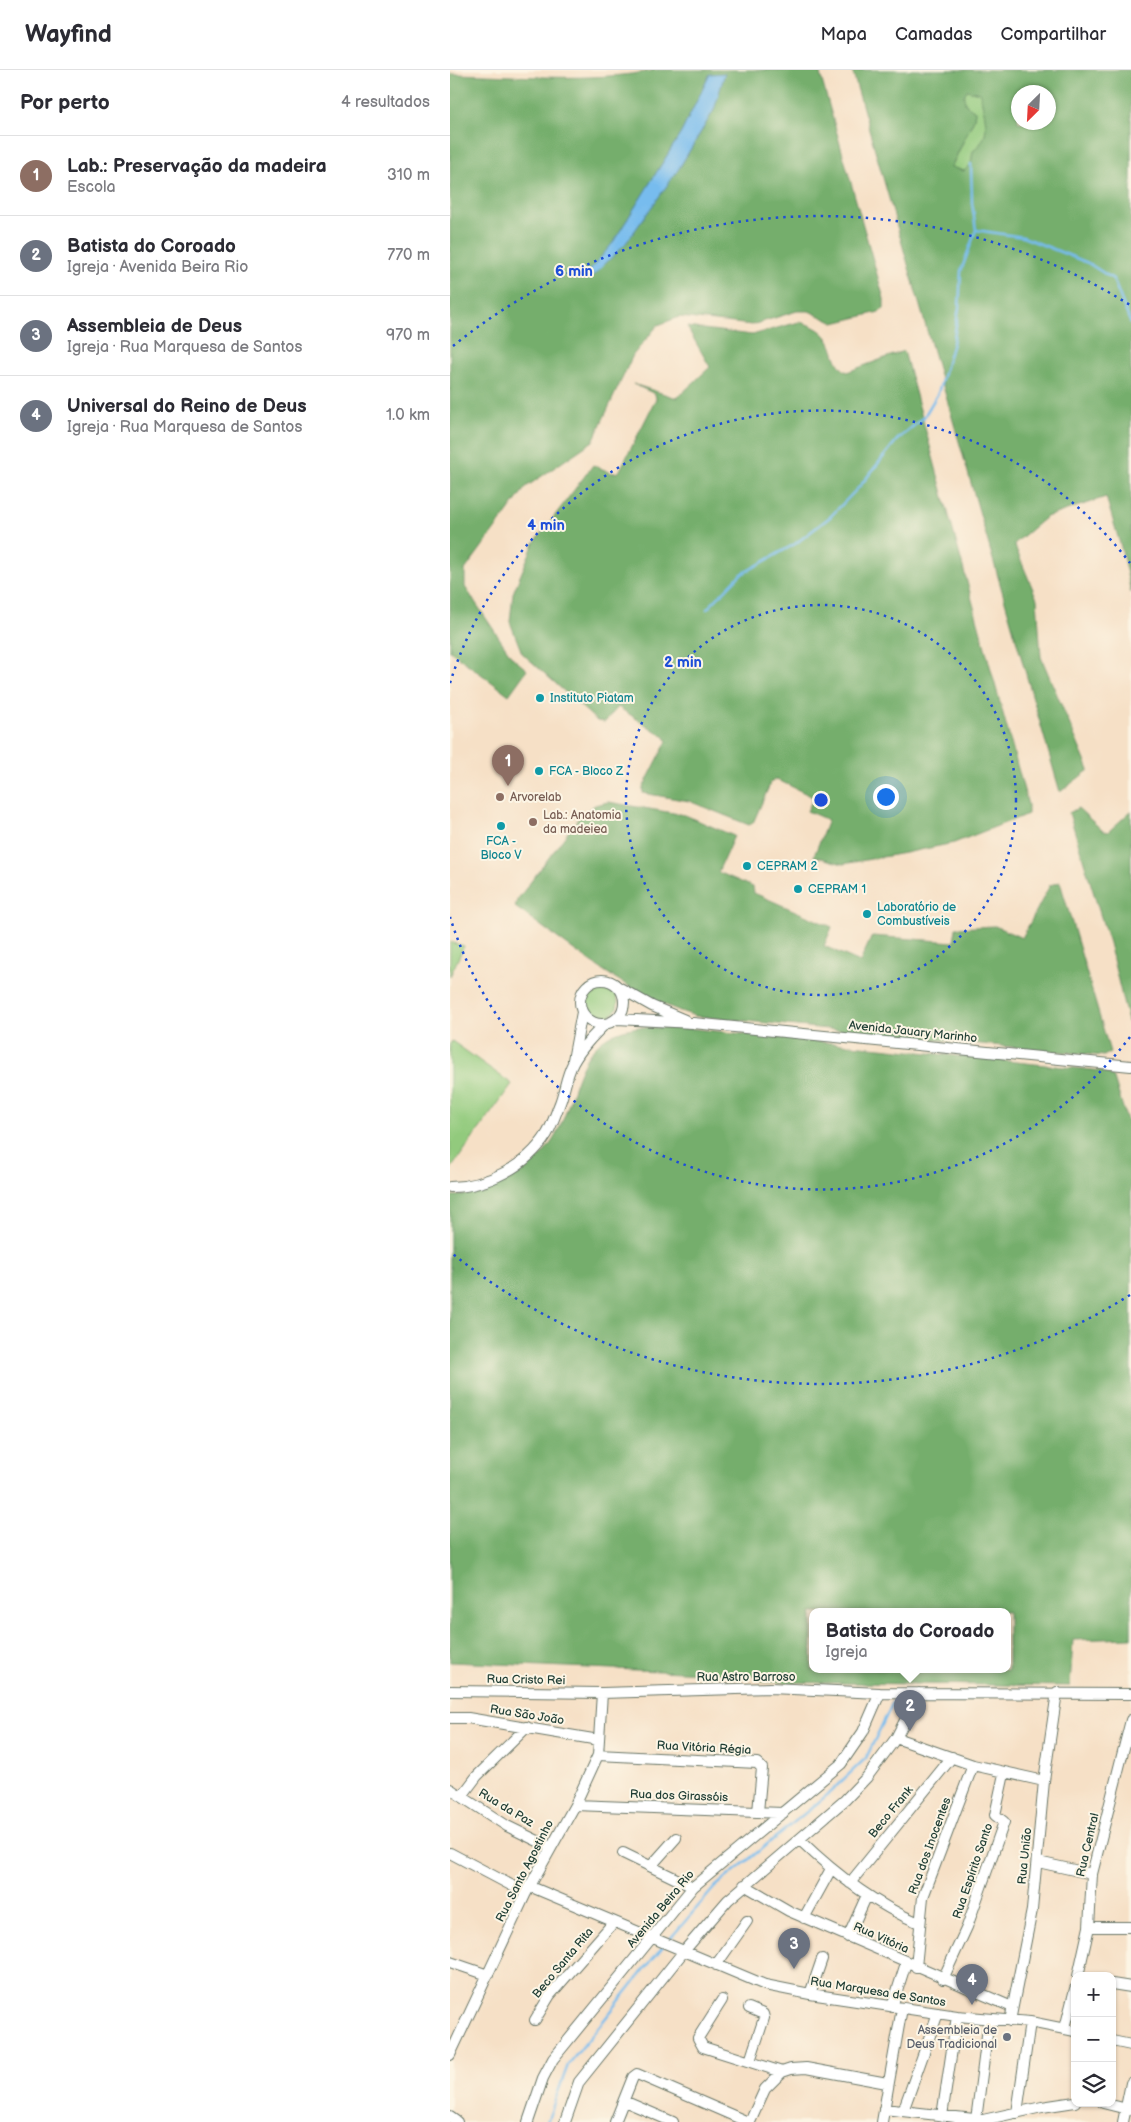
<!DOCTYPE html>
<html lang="pt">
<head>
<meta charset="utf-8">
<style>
	:root { --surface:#fff; --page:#f2f2f3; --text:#2b2b33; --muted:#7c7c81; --line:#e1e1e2; --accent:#b5179e }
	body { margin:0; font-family:"Balsamiq Sans",sans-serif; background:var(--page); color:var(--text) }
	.controls { position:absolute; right:15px; bottom:15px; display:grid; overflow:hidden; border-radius:10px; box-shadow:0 1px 4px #0004 }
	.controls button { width:45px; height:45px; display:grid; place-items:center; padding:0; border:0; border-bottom:1px solid var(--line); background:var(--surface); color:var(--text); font:25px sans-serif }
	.compass { position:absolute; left:561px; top:15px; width:45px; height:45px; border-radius:50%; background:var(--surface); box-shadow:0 1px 4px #0004; rotate:204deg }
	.you { position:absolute; left:435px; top:726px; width:18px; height:18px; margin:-12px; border:4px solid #fff; border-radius:50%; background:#1a73e8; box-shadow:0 0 0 8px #1a73e833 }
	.badge { display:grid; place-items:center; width:32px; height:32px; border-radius:50%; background:var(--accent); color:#fff; font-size:16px; font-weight:700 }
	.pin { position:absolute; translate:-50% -41px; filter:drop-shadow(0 1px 2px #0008) }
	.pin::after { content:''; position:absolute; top:26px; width:18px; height:15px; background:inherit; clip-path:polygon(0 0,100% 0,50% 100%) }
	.popup { position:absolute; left:359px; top:1538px; width:202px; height:65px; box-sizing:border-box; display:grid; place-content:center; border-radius:10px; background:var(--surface); filter:drop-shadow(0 1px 4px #0005); font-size:16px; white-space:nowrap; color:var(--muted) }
	.popup b { font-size:19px; color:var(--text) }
	.popup::after { content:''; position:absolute; left:50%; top:100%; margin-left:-10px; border:10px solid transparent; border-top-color:var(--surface) }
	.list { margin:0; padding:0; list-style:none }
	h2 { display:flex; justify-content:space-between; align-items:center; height:65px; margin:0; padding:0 20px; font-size:21px }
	h2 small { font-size:16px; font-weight:400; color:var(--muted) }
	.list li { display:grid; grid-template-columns:32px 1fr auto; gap:15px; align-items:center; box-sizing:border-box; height:80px; padding:0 20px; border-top:1px solid var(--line) }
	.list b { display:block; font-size:19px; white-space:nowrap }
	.list p { margin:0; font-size:16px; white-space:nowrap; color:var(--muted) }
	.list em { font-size:16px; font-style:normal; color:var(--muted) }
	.icon { flex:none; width:28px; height:28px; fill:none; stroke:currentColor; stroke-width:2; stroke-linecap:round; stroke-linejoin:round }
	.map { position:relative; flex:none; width:681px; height:2052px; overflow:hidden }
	header { display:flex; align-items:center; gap:30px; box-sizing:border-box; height:70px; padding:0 25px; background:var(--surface); border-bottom:1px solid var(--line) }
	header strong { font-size:24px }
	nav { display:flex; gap:28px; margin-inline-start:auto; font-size:18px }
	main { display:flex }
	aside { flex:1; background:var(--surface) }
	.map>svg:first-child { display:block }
	.green { fill:#92ca7d; stroke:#588458 }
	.forest { fill:#75ae6c; stroke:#4a7650; fill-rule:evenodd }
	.water { fill:#77bcee; stroke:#4b7c91 }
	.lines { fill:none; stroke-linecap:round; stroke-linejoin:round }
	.stream { stroke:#77bcee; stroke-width:2.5 }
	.minor-casing { stroke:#6a7667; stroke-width:12 }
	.minor { stroke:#fff; stroke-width:10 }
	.ring { fill:none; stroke:#1d4ed8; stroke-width:2.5; stroke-dasharray:2.5 5 }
	.culture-dot { fill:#0f9aa8; stroke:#fcf5e5; stroke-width:2 }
	.education-dot { fill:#8d6e63; stroke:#fcf5e5; stroke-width:2 }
	.worship-dot { fill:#6b7280; stroke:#fcf5e5; stroke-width:2 }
	.labels { text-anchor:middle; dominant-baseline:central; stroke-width:4; stroke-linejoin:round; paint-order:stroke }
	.culture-label { font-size:12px; fill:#0d838f; stroke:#fcf5e5; text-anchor:start }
	.education-label { font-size:12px; fill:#785e54; stroke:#fcf5e5; text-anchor:start }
	.street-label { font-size:12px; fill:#1f3d34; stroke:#fcf5e5 }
	.worship-label { font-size:12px; fill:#5b616d; stroke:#fcf5e5; text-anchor:end }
	.centre { fill:#1d4ed8; stroke:#fcf5e5; stroke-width:2.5 }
	.ring-label { font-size:15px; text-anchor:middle; font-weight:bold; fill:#1d4ed8; stroke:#fcf5e5; stroke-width:4; stroke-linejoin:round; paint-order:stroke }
</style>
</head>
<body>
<header>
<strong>Wayfind</strong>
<nav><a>Mapa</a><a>Camadas</a><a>Compartilhar</a></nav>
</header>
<main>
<aside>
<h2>Por perto<small>4 resultados</small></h2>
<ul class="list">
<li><span class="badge" style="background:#8d6e63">1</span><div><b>Lab.: Preservação da madeira</b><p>Escola</p></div><em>310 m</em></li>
<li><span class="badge" style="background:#6b7280">2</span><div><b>Batista do Coroado</b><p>Igreja · Avenida Beira Rio</p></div><em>770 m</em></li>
<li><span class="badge" style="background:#6b7280">3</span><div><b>Assembleia de Deus</b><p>Igreja · Rua Marquesa de Santos</p></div><em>970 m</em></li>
<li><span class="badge" style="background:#6b7280">4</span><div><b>Universal do Reino de Deus</b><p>Igreja · Rua Marquesa de Santos</p></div><em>1.0 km</em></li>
</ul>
</aside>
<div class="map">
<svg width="681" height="2052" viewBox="0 0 681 2052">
	<rect width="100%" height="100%" fill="#fcf5e5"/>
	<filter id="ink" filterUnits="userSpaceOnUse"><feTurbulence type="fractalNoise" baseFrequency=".02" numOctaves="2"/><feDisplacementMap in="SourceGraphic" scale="10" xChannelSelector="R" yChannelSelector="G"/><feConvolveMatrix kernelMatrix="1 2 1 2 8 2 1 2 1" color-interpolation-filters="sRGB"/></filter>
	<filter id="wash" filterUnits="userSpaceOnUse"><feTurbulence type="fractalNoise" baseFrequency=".0096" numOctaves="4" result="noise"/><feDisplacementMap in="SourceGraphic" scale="20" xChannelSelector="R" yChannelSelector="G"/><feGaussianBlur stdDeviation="1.12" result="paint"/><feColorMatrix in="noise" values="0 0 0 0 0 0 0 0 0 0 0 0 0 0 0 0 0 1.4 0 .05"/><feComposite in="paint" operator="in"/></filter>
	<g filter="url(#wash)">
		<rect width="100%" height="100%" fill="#f6e0c6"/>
		<!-- green -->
		<path class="green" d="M517,20L530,23C534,45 544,65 523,81L521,94L515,101L501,98L524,49L525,41L515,34L514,25Z
			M0,872L14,876L0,906Z
			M136 932a16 16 0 1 1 32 0a16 16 0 1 1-32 0Z
			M2,971L62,1014L0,1100V974Z"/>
		<!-- forest -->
		<path class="forest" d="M207,0H369L434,229V239L429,242L384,253L359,241H347L302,255L229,247L208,255L183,285L143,371L76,417L15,500V517L62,587L77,600L59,625L0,581V4C68,5 140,13 207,0ZM260,4L264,40L228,100L176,173L138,203L162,174L231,63Z
			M402,0H681V523L671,477L656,427L596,447L564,474L587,529L591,587L639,700L610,722ZM517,20L530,23C534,46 544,65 523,81L521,94L514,101L501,97L524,49L525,41L515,34L514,25ZM568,22H598V52H568Z
			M349,252C393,262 376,290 397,302L454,281L578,735V744L504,773L455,783L393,794L364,786L378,750L357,741L363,729L361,726L326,709L321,712L303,753L299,755L239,731L193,723V718L217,671L215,667L168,637L155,652L147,651L72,583L60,552L63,523L84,473L143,395L162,403L169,402L206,329L205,324L183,314L227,328L260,297L237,257L302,265Z
			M158,732L235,745L284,766L268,802L303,817L304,823L382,857L374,876L410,892L422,866L504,872L506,858L545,856L572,868L600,815L610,812L660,982L654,986L245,946C177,925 123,878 65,837L67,830L131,745L145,735Z
			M628,738L653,761L658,762L681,741V964L659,873L619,743Z
			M189,957L246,959L653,1001L663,1006L681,1063V1568L623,1570L620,1616L313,1612L301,1605L0,1592V1126C39,1126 82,1104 103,1070C131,1024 121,965 189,957ZM362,1542H558V1600H362Z"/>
		<!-- water -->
		<path class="water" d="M275,3L264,40L228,100L176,173L143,206L138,202L162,174L231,63L260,4Z"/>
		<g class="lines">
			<!-- stream -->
			<path class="stream" d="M526,160L573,167L638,193L663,209L681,254
				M257,539L290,505L345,474L380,447L410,416L447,370L474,347L488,323L503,273L509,238L511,201L526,160L522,133L521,94
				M218,1871L265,1817L376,1726L416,1688L446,1626
				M97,2052L118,1995L214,1875"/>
		</g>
	</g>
	<g filter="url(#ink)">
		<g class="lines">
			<!-- minor casing -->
			<g class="minor-casing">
				<path id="minor" d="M130 932a22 22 0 1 1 44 0a22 22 0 1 1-44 0Z
					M170,918L202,936L235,950
					M167,949L243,953L681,996
					M123,990L132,942
					M0,1117C37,1117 77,1096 97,1064C102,1055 106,1043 110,1033C115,1020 116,1006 123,993C131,978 143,966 154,955
					M0,1621L152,1623L320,1618L430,1623L681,1624
					M0,1648H18L149,1670
					M446,1668L523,1695L594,1711
					M148,1685L307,1693L312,1698L308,1742
					M0,1719L57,1756L100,1777
					M12,1726L27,1706L77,1657
					M125,1735L333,1743
					M350,1770C385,1804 424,1834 469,1853
					M0,1783L76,1823
					M173,1783L243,1817
					M588,1792L642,1804
					M201,1796L226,1768
					M400,1813L502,1687
					M294,1815L339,1841L562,1937
					M79,1816L315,1915L360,1924L507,1946L580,1952L625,1961
					M354,1848L381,1799
					M639,1857H681
					M398,1867L417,1825
					M0,1892L38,1905
					M266,1895L297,1851
					M466,1897L473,1827L523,1695
					M628,1906L639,1857L642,1804L681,1650
					M493,1909L517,1857L554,1752L545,1745L554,1704
					M662,1914L681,1917
					M360,1924L372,1889
					M272,1930L248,1968L253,1977L332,2002
					M442,1937L456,1893
					M299,1938L313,1944L314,1948L300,1991
					M85,1950L100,1925L163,1853
					M560,1951L582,1840L594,1711L607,1622
					M615,1958L625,1919
					M662,1971L681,1975
					M0,1985L76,1823L125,1735L148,1685L152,1623
					M174,2031L223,2052
					M653,2033L681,2040
					M434,2039L533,2050L592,2037L625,2032
					M453,2041L488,1943
					M567,2043L580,1952
					M492,2046L507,1946
					M0,2047L7,2052
					M526,2050L539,1950
					M78,2052L93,2008L103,1989L243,1817L391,1694L413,1662L430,1623
					M115,2052L129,2012L234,1881L278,1830L395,1730L417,1707L446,1668L469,1623
					M165,2052L183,2007L187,2004L298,2052
					M300,2052L315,2019L332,2002L341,1999L356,1998L437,2013
					M432,2052L452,1938
					M673,2052L681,2013"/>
			</g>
			<!-- minor -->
			<use href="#minor" class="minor"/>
		</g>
	</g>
	<!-- distance rings -->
	<g class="ring">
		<circle cx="371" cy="730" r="195"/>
		<path d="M680 967A389 389 0 0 1 0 847M0 613A389 389 0 0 1 680 493"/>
		<path d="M680 1225A584 584 0 0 1 3 1184M3 276A584 584 0 0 1 680 235"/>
	</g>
	<!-- markers -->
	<g class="culture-dot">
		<circle cx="90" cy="628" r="5"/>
		<circle cx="89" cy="701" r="5"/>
		<circle cx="51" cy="756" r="5"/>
		<circle cx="297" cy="796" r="5"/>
		<circle cx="348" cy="819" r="5"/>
		<circle cx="417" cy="844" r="5"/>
	</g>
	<g class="education-dot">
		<circle cx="50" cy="727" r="5"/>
		<circle cx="83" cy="752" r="5"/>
	</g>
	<circle class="worship-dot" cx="557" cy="1967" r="5"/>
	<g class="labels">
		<!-- culture labels -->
		<g class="culture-label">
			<text x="100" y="628">Instituto Piatam</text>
			<text x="99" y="701">FCA - Bloco Z</text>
			<text x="51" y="771" text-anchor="middle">FCA -<tspan x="51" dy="14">Bloco V</tspan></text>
			<text x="307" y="796">CEPRAM 2</text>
			<text x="358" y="819">CEPRAM 1</text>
			<text x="427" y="837">Laboratório de<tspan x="427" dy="14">Combustíveis</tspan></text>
		</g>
		<!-- education labels -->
		<g class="education-label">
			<text x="60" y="727">Arvorelab</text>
			<text x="93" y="745">Lab.: Anatomia<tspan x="93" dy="14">da madeiea</tspan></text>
		</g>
		<!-- street labels -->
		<g class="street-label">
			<text transform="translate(463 962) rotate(6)">Avenida Jauary Marinho</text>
			<text x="296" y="1607">Rua Astro Barroso</text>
			<text transform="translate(76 1610) rotate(1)">Rua Cristo Rei</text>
			<text transform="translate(77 1645) rotate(9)">Rua São João</text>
			<text transform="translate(254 1678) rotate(3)">Rua Vitória Régia</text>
			<text transform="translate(229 1726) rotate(2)">Rua dos Girassóis</text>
			<text transform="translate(56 1738) rotate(31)">Rua da Paz</text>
			<text transform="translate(441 1742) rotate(-51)">Beco Frank</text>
			<text transform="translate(638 1775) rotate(-77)">Rua Central</text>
			<text transform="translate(480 1776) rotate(-70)">Rua dos Inocentes</text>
			<text transform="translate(575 1786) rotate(-84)">Rua União</text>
			<text transform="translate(75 1801) rotate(-63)">Rua Santo Agostinho</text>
			<text transform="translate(523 1801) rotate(-71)">Rua Espírito Santo</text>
			<text transform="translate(211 1839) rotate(-50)">Avenida Beira Rio</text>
			<text transform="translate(431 1868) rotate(24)">Rua Vitória</text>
			<text transform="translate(113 1893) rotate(-50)">Beco Santa Rita</text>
			<text transform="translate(428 1922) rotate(9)">Rua Marquesa de Santos</text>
		</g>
		<!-- worship labels -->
		<g class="worship-label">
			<text x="547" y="1960">Assembleia de<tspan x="547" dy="14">Deus Tradicional</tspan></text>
		</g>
	</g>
	<circle cx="371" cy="730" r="8" class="centre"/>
	<g class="ring-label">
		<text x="124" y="206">6 min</text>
		<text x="96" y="460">4 min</text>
		<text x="233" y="597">2 min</text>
	</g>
</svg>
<div class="controls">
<button>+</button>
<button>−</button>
<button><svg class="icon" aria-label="layers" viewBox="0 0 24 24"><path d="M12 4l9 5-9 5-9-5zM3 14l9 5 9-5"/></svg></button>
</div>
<svg class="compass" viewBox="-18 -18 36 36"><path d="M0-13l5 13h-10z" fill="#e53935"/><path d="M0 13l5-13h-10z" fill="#7c7c81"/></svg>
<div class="you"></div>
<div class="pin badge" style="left:58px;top:716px;background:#8d6e63">1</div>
<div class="pin badge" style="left:460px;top:1661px;background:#6b7280">2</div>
<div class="popup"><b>Batista do Coroado</b>Igreja</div>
<div class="pin badge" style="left:344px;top:1899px;background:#6b7280">3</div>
<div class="pin badge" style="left:522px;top:1935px;background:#6b7280">4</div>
</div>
</main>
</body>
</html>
